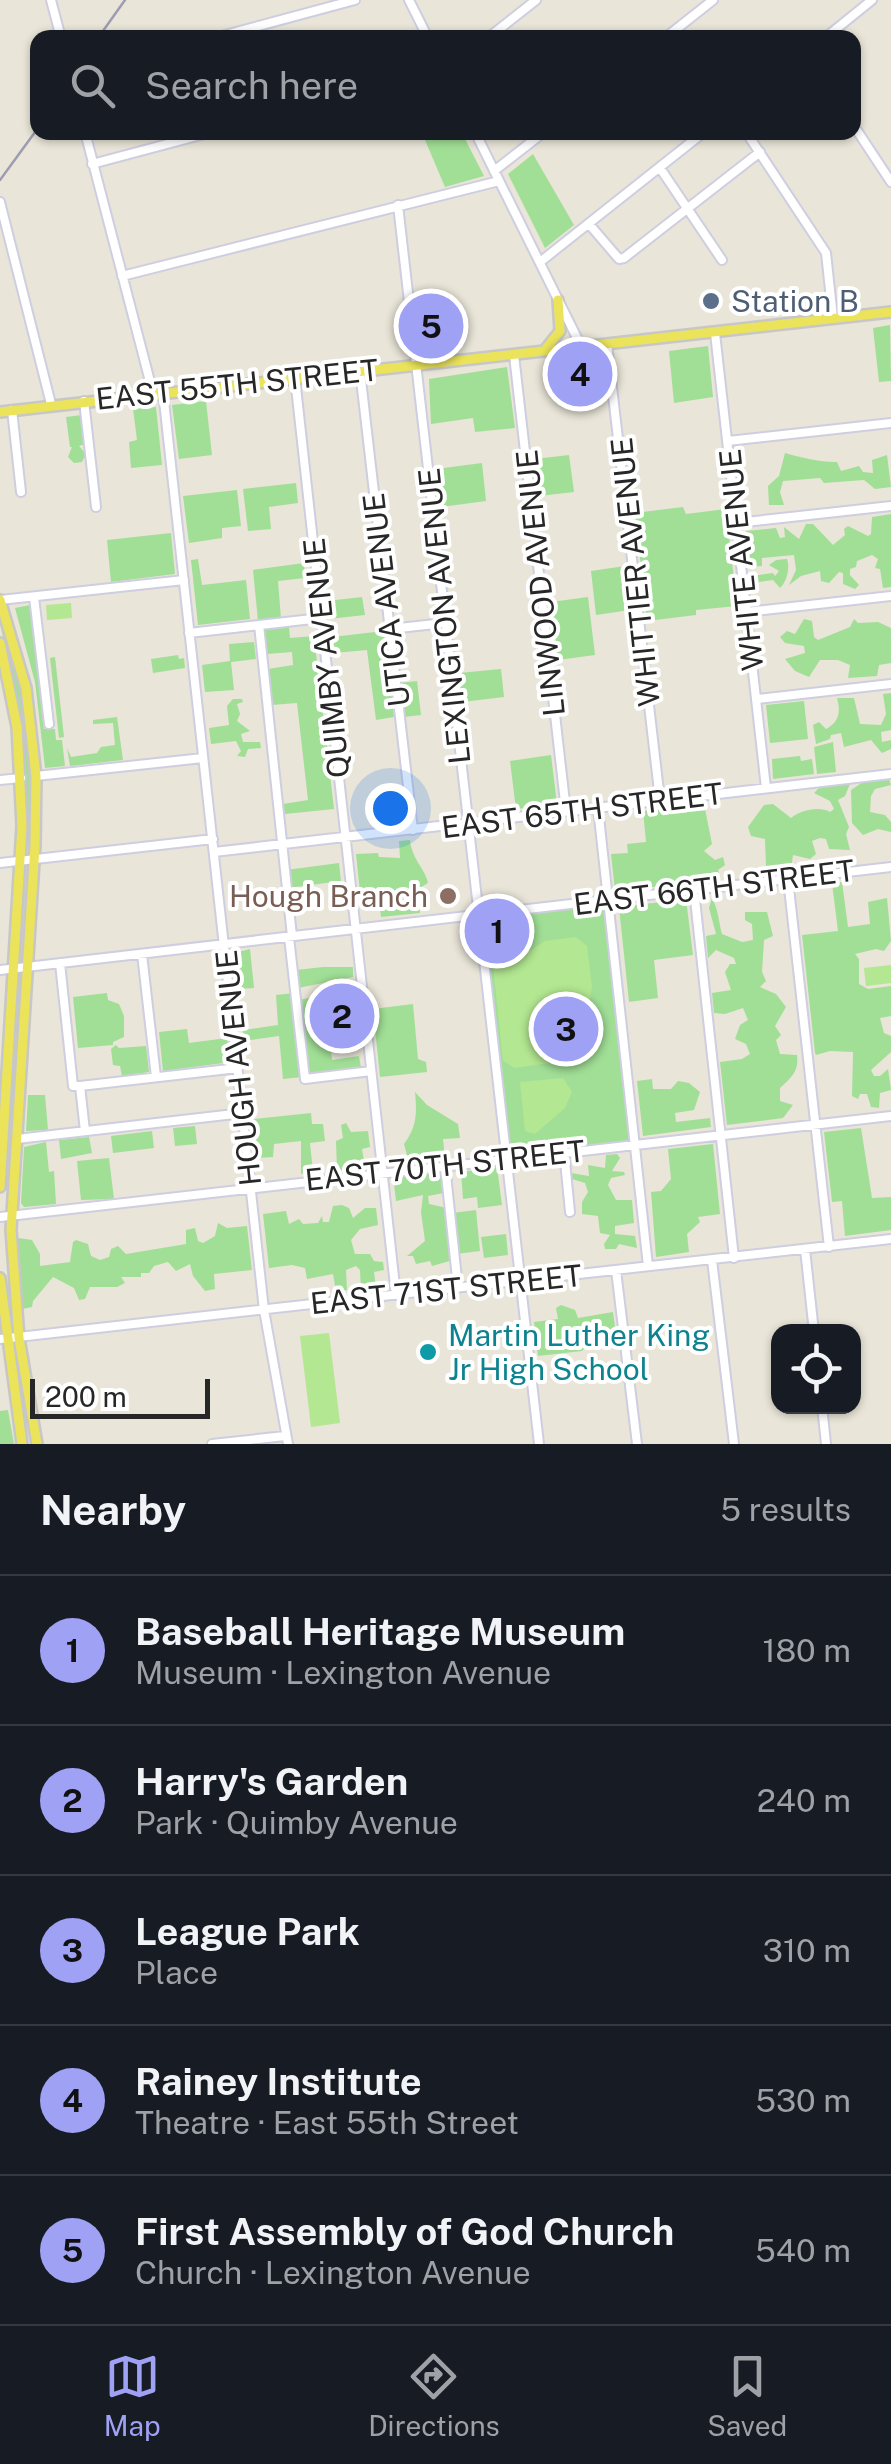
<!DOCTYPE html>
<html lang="en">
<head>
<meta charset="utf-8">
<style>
	:root { --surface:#171b24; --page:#242831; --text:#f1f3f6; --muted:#9ea1a6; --line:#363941; --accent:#9fa1f5 }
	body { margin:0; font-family:"Public Sans",sans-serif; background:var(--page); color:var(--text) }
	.controls { position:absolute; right:30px; bottom:30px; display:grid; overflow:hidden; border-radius:20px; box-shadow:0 2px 8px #0004 }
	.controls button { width:90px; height:90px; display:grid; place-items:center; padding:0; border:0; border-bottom:2px solid var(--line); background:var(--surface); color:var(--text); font:50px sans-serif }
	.scale { position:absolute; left:30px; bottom:25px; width:180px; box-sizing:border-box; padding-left:10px; border:5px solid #272727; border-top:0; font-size:28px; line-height:35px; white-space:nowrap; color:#272727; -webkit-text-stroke:8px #fff; paint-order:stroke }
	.you { position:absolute; left:390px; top:808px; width:35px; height:35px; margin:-25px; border:8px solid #fff; border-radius:50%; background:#1a73e8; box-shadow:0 0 0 15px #1a73e833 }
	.badge { display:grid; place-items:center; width:65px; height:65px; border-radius:50%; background:var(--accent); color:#111; font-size:32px; font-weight:700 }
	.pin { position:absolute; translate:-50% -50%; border:5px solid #fff; box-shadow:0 2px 10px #0006 }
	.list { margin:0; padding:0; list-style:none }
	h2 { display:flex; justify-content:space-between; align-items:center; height:130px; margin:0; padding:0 40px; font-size:42px }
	h2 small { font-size:32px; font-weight:400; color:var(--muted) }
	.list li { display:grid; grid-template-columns:65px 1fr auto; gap:30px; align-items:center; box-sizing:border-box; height:150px; padding:0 40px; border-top:2px solid var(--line) }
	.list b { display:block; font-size:38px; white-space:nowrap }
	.list p { margin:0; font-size:32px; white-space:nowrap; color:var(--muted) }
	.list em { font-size:32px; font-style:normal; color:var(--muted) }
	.icon { flex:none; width:55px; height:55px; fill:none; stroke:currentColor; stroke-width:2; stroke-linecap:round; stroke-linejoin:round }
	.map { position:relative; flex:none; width:891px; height:1444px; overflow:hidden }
	.search { position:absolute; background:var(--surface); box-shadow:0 2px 8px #0004; left:30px; right:30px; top:30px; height:110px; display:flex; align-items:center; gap:25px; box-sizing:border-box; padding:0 35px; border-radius:20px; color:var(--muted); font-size:38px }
	.sheet { height:880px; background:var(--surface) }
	nav { display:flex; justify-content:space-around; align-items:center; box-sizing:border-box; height:140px; border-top:2px solid var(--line); background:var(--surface); font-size:28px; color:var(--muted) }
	nav a { display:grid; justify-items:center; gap:5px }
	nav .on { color:var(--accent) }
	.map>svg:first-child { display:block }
	.green { fill:#a1df96 }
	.pitch { fill:#b3e791 }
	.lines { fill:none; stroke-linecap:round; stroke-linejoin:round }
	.minor-casing { stroke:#cecee0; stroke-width:12 }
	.major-casing { stroke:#c7c7c7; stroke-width:14 }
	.minor { stroke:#fff; stroke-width:8 }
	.major { stroke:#ebe45b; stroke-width:9 }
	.rail { stroke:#9d9cb1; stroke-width:2.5 }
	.service-dot { fill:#5c6f8a; stroke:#fff; stroke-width:4 }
	.education-dot { fill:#8d6e63; stroke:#fff; stroke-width:4 }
	.culture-dot { fill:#0f9aa8; stroke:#fff; stroke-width:4 }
	.labels { text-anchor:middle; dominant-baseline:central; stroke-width:8; stroke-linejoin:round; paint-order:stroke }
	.service-label { font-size:30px; fill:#4e5e75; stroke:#fff; text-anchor:start }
	.street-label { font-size:30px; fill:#272727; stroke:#fff }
	.education-label { font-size:30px; fill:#785e54; stroke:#fff; text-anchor:end }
	.culture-label { font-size:30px; fill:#0d838f; stroke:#fff; text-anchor:start }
</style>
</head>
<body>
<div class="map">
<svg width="891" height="1444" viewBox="0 0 891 1444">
	<rect width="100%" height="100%" fill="#e9e5d8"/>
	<!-- green -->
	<path class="green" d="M422,133H462L484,176L445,187Z
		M533,154L574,225L545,248L508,174Z
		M890,325L891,381L879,382L873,328Z
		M708,346L713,397L674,403L669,351Z
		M507,367L515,428L475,432L473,418L431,424L429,379Z
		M206,401L212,455L179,459L172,405Z
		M156,407L162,465L131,468L129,442L137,440L133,409Z
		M82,415L85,444L79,446L86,454L82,462L74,463L68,457L72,447H70L66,417Z
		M785,453C798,457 825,463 837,462L841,471L859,466L863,472L873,473L872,460L887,455L891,487L875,489L864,480L824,483L820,478L783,481L780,492L784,505H769L768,486L779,476Z
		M569,455L574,492L539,496L535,459Z
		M482,463L486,501L441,507L436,469Z
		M296,483L298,503L269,507L271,529L248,531L243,489Z
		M237,490L241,526L222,528V538L189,543L183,496Z
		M683,507L686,514L726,509L737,606L696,610V615L647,621L635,513Z
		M891,514V587L883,588L880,569L875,568L878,559L872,555L857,561L856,567L850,569V575L859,585L855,589L843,584V573L839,572L829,583L821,581L820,571L801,576L789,585L796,570L794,555L762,558V566L750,567L746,531L776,528L780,538L785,537L784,527L799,539L806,524H813L833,545L845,535L844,529L848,526L868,536L871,534L872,517Z
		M171,533L175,574L111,582L107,540Z
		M198,559L202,585L246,580L250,619L198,625L191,560Z
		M787,559C790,568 787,582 780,588L773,580L752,583V576L773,573L775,576L779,571L769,565L776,560Z
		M304,563L305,578L278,581L281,619L258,621L253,570Z
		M625,566L630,610L596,615L591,571Z
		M362,597L365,615L329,619L327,601Z
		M588,597L595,655L558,660L551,602Z
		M30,605L44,729H55L56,740H62L65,766L45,768L35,682L15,608Z
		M804,619L812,621L814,637L818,640L850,627L854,619L858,623L878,622L891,628V663L879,665L877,676L848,678L850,665L838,660H820L809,677L795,671L785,659L805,653L804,646L785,643L780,637L787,631L795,634Z
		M0,624C34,683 33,768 30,835L20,712Z
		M289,627L290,638L314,636L334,809L285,814L283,804L308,800L297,703L272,705L268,669L293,665L292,652L267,654L264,630Z
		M384,631L394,717L376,720L367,650L334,653L332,637Z
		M254,642L256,659L231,662L234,690L205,692L202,665L230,661L229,644Z
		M178,655L179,659L184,658L185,668L153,673L151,659Z
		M55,657L64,737L59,738L50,658Z
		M501,669L504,697L462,702L459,673Z
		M417,681L421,715L404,717L400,683Z
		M891,693V730L881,732L882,742L891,740V749L882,753L871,740L844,747L841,733L831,735L830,739L816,744L813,725L819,722L826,729C839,722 841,712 837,698H854L860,724L881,725L886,714L883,694Z
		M233,699H242L243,702L237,704L240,714L237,721L250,731L241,734L243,742H260L261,748L248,749L245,757L237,756L241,751L236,741L211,744L209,728L229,725L227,706Z
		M804,701L808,739L770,743L766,705Z
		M117,717L123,760L70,766L67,748L71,757L97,753L101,747L115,745L113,723L93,724V720Z
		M833,742L836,772L817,774L814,747Z
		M551,755L557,804L516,809L510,761Z
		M800,756L801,761L812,759L814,774L773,779L772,759Z
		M888,777L891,785L875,789L871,796L870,812L885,815L891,822V832L878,829L863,835L852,823L851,790L866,780Z
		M823,784H850L845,796L838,800L849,827L846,834L850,850L829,849L826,839L820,838L812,841L816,854L810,859L793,855L791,869L766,867L765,839L751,836L748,827L764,805L773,804L791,818C801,810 819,806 830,812L834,809L830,801L814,793Z
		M704,804L712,844L704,851L715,860L723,857L725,865L718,870L720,877L704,878L703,882L615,891L611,854L628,853L627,844L646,842L643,811Z
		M410,840C412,860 425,868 428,883L418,889L420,913L381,917L378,889L360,892L356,854L378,853L379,857L400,858L399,841Z
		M339,863L341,881L288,888L286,870Z
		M842,882L848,927L870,924L868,902L887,898L891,941L884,951L876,949L855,954L859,959V984L868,989L891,986V1016L880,1018L884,1033L891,1036V1052L871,1070L874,1076H880L888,1069L891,1090L880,1093L879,1108L871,1107L867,1094H860L858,1099L852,1096L853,1052L830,1051L816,1055L815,1053L802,935L838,931L832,883Z
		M712,898C718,908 719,923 722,934L742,942L753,940L752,924L745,920V912H767L773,936L764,940L762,972L766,981L760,987L776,994L786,1007L775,1026L781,1035L776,1040L780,1054L797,1055C799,1071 792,1077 780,1088V1101L793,1105L783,1118L727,1125L720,1062L742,1059L750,1054L746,1044L735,1039L740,1025L748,1020L743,1008L725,1014L714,1013L712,993L731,990L725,972L730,964H736L734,958L716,950L708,958L706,936L716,934L709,908Z
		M686,899L693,955L654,960L658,998L629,1002L619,907Z
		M608,900L636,1144L506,1159L478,915Z
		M250,949L254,988L238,989L234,953Z
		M323,967H353V977L298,988L296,970Z
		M354,989L358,1036L330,1040L332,1060L359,1056L361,1068L308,1075L299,1000Z
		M107,993L108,1000L119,1004L124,1016V1037L113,1042V1045L78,1048L73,997Z
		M294,993L302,1077L283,1079L279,1036L244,1041L243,1030L278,1025L276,995Z
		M16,994L19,1021L7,1192L5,1164Z
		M413,1004L418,1059L426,1062L427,1072L380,1077L373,1009Z
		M187,1029L189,1043L227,1038L231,1062L163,1071L159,1032Z
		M116,1045L119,1048L146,1046L149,1072L122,1076L120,1066L113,1065L111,1049Z
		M652,1079L653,1089H671L678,1081L689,1083L700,1092L694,1110L675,1113L676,1122L710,1118L711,1127L643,1136L637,1081Z
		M415,1092L427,1105L458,1124L460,1138L443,1139L445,1158L425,1161L407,1155L404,1144C417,1127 417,1113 415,1092Z
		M28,1095H45L48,1130L26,1131Z
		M311,1113L312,1124H323L325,1141L310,1143L313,1172L301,1174V1141L274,1144L273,1157L257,1158L253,1119Z
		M346,1123L351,1132L368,1131L370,1147L362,1149L365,1167L337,1171L336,1141L343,1138L341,1125Z
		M195,1126L197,1144L175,1146L173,1128Z
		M861,1128L872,1198L891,1197V1230L845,1236L842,1201L832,1202L824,1132Z
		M152,1131L154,1148L113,1153L111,1136Z
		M89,1137L92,1153L61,1159L59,1140Z
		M46,1142L49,1172L54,1171L56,1204L24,1207L21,1203L24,1147Z
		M713,1144L720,1214L698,1217L700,1222L687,1234L689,1252L656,1257L651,1192L661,1191L671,1179L668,1149Z
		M617,1154L620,1158L612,1171L624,1172L625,1175L611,1178L608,1185L616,1200H632L634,1223L615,1226V1234L635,1236L637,1248L619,1244L616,1249H605L604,1244L610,1235L600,1233L598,1216L582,1214V1202L588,1192L585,1183L572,1179L571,1173L589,1176L588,1165L605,1168L606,1155Z
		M109,1158L114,1199L81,1200L77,1161Z
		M497,1167L502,1205L478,1208L477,1197L463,1199L461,1172Z
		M443,1168L445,1184L441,1185L444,1193L428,1196L429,1204L447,1208L453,1260L432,1266L430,1261L416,1264L413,1256H407L425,1241L421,1212L423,1195L396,1201L393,1175Z
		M342,1205L349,1208L353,1218L365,1208H376L378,1225L360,1229L351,1240L355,1254H370L374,1261L383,1262L384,1270L374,1272L376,1287L361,1290L360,1270L356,1266L346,1270L347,1290L336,1292L333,1274L307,1279L305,1268L292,1265L269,1268L263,1214L286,1211L289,1224L299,1219L303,1224L318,1223L322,1216L323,1222H329L333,1206Z
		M476,1210L480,1251L456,1254L452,1213Z
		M218,1223L227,1228L247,1226L252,1270L214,1274L215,1289L205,1291L193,1276L190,1264L176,1271L168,1262L154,1266L149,1273H141V1277H121L125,1283L117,1287H90L85,1299L79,1300L74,1288L53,1277L33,1301L32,1307L22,1309L20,1305L18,1238L32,1240L40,1254V1266L70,1262L73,1242L76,1240L88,1244L91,1256L100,1260L109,1257L111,1249L118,1246L126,1254L186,1244V1230L195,1228L198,1241L203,1243L215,1236Z
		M506,1234L508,1255L484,1258L481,1237Z
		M561,1305L575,1310L578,1318L613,1312L616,1334L585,1336L586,1347L582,1351L538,1356L534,1322L558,1319L556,1308Z
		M8,1410L14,1444H0V1411Z"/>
	<!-- pitch -->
	<path class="pitch" d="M71,603L72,618L47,620L46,605Z
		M576,937L587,946L592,986L586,1030L590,1055L584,1058L515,1068L503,1061L493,965L513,962L545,941Z
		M891,965V983L866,986L864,968Z
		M563,1078L572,1092L565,1108L535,1134L525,1131L520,1082Z
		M329,1333L340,1423L311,1427L300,1336Z"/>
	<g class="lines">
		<!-- minor casing -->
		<g class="minor-casing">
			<path id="minor" d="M51,0L61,38
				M409,0L428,38
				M214,38L355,0
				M488,38L536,0
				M665,38L713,0
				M825,38L872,0
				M854,126L891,182
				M85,132L153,393
				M475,132L582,348
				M746,132L826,253L833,318
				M92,164L212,132
				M660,168L722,260
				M494,171L544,132
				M0,202L51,404
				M398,205L539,1444
				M589,224L619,259L624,258L760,152
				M540,262L704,132
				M122,276L499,181
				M715,333L766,788
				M607,344L660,800
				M514,355L566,811
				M360,371L413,830
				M295,378L396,1295
				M163,392L264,1310L288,1444
				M84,401L96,507
				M12,410L21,492
				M728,441L891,423
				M736,523L891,506
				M34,597L49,724
				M0,600L184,580
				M746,612L891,596
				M259,625L292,936
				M390,629L444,623
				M189,633L321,618
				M757,699L891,684
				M36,776L203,758
				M0,780L21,778
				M598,808L648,1266
				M214,852L891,774
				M0,863L213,839
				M788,879L829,1247
				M694,890L734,1258
				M289,937L305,1079L371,1071
				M142,954L156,1077
				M60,963L73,1086H80L85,1131
				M0,970L891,867
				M80,1086L238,1068
				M17,1139L243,1113
				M564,1151L570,1212
				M445,1165L458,1288
				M0,1217L891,1116
				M805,1249L814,1332
				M712,1260L734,1444
				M616,1270L637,1444
				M0,1339L891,1239
				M822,1406L826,1444
				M212,1444L285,1436"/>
		</g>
		<!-- major casing -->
		<g class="major-casing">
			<path id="major" d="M544,351L560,331L558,300
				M0,412L891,312
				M0,600L26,688L36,776L35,846L11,1230L19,1338L37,1444
				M0,643L17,727L22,826L0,1187
				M0,1278L22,1444"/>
		</g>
		<!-- minor -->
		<use href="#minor" class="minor"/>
		<!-- major -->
		<use href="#major" class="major"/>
		<!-- rail -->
		<path class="rail" d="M98,38L125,0
			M0,180L38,128"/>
	</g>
	<!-- markers -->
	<circle class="service-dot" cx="711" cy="301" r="10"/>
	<circle class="education-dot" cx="448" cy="896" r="10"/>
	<circle class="culture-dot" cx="428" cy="1352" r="10"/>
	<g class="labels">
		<!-- service labels -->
		<g class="service-label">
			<text x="731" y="301">Station B</text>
		</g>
		<!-- street labels -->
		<g class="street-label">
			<text transform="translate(237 384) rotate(-6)">EAST 55TH STREET</text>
			<text transform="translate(741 560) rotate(-96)">WHITE AVENUE</text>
			<text transform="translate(635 572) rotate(-96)">WHITTIER AVENUE</text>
			<text transform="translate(540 583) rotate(-96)">LINWOOD AVENUE</text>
			<text transform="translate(386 600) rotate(-97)">UTICA AVENUE</text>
			<text transform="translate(444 616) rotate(-96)">LEXINGTON AVENUE</text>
			<text transform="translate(326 658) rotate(-96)">QUIMBY AVENUE</text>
			<text transform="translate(582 810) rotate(-7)">EAST 65TH STREET</text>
			<text transform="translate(714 887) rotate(-7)">EAST 66TH STREET</text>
			<text transform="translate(238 1068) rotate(-96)">HOUGH AVENUE</text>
			<text transform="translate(445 1165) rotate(-6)">EAST 70TH STREET</text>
			<text transform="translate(446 1289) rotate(-6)">EAST 71ST STREET</text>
		</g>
		<!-- education labels -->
		<g class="education-label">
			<text x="428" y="896">Hough Branch</text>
		</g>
		<!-- culture labels -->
		<g class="culture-label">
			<text x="448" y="1335">Martin Luther King<tspan x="448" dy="34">Jr High School</tspan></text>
		</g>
	</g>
</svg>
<div class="controls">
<button><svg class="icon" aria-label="locate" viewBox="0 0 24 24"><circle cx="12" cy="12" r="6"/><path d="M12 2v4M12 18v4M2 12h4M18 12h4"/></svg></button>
</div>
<div class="scale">200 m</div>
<div class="you"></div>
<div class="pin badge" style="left:497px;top:931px">1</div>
<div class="pin badge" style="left:342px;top:1016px">2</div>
<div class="pin badge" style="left:566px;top:1029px">3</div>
<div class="pin badge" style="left:580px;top:374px">4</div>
<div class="pin badge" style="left:431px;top:326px">5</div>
<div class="search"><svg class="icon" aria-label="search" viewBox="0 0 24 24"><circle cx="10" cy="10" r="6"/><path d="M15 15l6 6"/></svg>Search here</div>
</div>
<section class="sheet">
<h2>Nearby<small>5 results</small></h2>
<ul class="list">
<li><span class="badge">1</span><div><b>Baseball Heritage Museum</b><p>Museum · Lexington Avenue</p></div><em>180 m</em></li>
<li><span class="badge">2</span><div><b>Harry's Garden</b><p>Park · Quimby Avenue</p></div><em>240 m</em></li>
<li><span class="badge">3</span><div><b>League Park</b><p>Place</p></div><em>310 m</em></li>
<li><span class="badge">4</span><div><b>Rainey Institute</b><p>Theatre · East 55th Street</p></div><em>530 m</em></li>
<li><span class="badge">5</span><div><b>First Assembly of God Church</b><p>Church · Lexington Avenue</p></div><em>540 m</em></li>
</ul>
</section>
<nav>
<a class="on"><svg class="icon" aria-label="map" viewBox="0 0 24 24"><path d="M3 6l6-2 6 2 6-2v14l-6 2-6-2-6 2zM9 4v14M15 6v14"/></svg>Map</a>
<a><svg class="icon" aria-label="directions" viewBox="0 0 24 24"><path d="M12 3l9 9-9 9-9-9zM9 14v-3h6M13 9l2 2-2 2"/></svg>Directions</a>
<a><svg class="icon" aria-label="saved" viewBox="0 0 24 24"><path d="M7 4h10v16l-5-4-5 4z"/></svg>Saved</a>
</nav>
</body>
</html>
